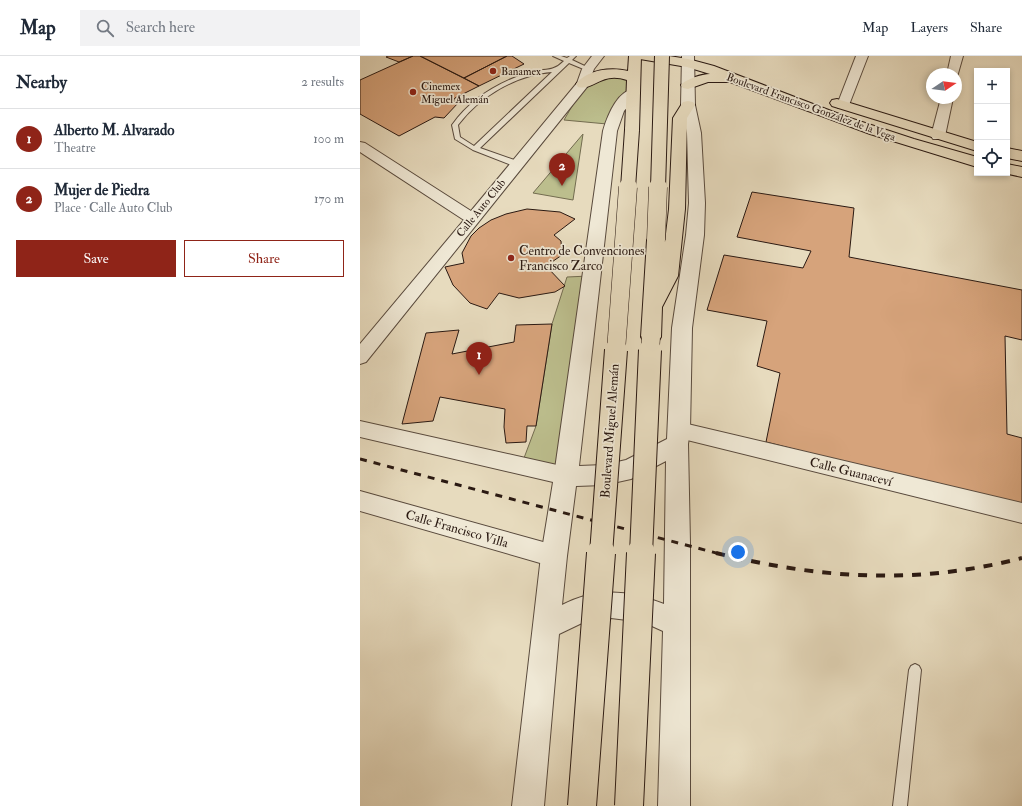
<!DOCTYPE html>
<html lang="en">
<head>
<meta charset="utf-8">
<style>
	:root { --surface:#fff; --page:#f2f2f3; --text:#1f2937; --muted:#747a83; --line:#e0e1e3; --accent:#8f2418 }
	body { margin:0; font-family:"IM FELL Double Pica",serif; background:var(--page); color:var(--text) }
	.controls { position:absolute; right:12px; top:12px; display:grid; overflow:hidden; border-radius:0px; box-shadow:0 2px 6px #0003 }
	.controls button { width:36px; height:36px; display:grid; place-items:center; padding:0; border:0; border-bottom:1px solid var(--line); background:var(--surface); color:var(--text); font:20px sans-serif }
	.compass { position:absolute; left:566px; top:12px; width:36px; height:36px; border-radius:50%; background:var(--surface); box-shadow:0 2px 6px #0003; rotate:77deg }
	.you { position:absolute; left:378px; top:496px; width:14px; height:14px; margin:-10px; border:3px solid #fff; border-radius:50%; background:#1a73e8; box-shadow:0 0 0 6px #1a73e833 }
	.badge { display:grid; place-items:center; width:26px; height:26px; border-radius:50%; background:var(--accent); color:#fff; font-size:13px; font-weight:700 }
	.pin { position:absolute; translate:-50% -33px; filter:drop-shadow(0 1px 2px #0008) }
	.pin::after { content:''; position:absolute; top:21px; width:14px; height:12px; background:inherit; clip-path:polygon(0 0,100% 0,50% 100%) }
	.list { margin:0; padding:0; list-style:none }
	h2 { display:flex; justify-content:space-between; align-items:center; height:52px; margin:0; padding:0 16px; font-size:17px }
	h2 small { font-size:13px; font-weight:400; color:var(--muted) }
	.list li { display:grid; grid-template-columns:26px 1fr auto; gap:12px; align-items:center; box-sizing:border-box; height:60px; padding:0 16px; border-top:1px solid var(--line) }
	.list b { display:block; font-size:15px; white-space:nowrap }
	.list p { margin:0; font-size:13px; white-space:nowrap; color:var(--muted) }
	.list em { font-size:13px; font-style:normal; color:var(--muted) }
	.actions { display:flex; gap:8px; padding:12px 16px }
	.actions a { flex:1; padding:9px 0; border:1px solid var(--accent); border-radius:0px; text-align:center; font-size:14px; color:var(--accent) }
	.actions .main { background:var(--accent); color:#fff }
	.icon { flex:none; width:22px; height:22px; fill:none; stroke:currentColor; stroke-width:2; stroke-linecap:round; stroke-linejoin:round }
	.map { position:relative; flex:none; width:662px; height:750px; overflow:hidden }
	header { display:flex; align-items:center; gap:24px; box-sizing:border-box; height:56px; padding:0 20px; background:var(--surface); border-bottom:1px solid var(--line) }
	header strong { font-size:19px }
	nav { display:flex; gap:22px; margin-inline-start:auto; font-size:14px }
	.search { width:280px; height:36px; background:var(--page); display:flex; align-items:center; gap:10px; box-sizing:border-box; padding:0 14px; border-radius:0px; color:var(--muted); font-size:15px }
	main { display:flex }
	aside { flex:1; background:var(--surface) }
	.map>svg:first-child { display:block }
	.green { fill:#bcbe8d; stroke:#736c50 }
	.building { fill:#d6a37b; stroke:#2a1912 }
	.lines { fill:none; stroke-linecap:round; stroke-linejoin:round }
	.service-casing { stroke:#594a3d; stroke-width:2 }
	.minor-casing { stroke:#594a3d; stroke-width:2 }
	.tertiary-casing { stroke:#594a3d; stroke-width:2 }
	.primary-casing { stroke:#2a1912; stroke-width:2 }
	.trunk-casing { stroke:#2a1912; stroke-width:2 }
	.service { fill:#efe8d5; fill-rule:evenodd }
	.minor { fill:#efe8d5; fill-rule:evenodd }
	.tertiary { fill:#efe8d5; fill-rule:evenodd }
	.primary { fill:#e7dbbe; fill-rule:evenodd }
	.trunk { fill:#e7dbbe; fill-rule:evenodd }
	.rail-far1 { stroke:#2a1912; stroke-width:3; stroke-dasharray:7 7; stroke-linecap:butt }
	.rail { stroke:#2a1912; stroke-width:4; stroke-dasharray:9 9; stroke-linecap:butt }
	.trunk-bridge-far3-casing { stroke:#2a1912; stroke-width:16; stroke-linecap:butt }
	.trunk-bridge-far2-casing { stroke:#2a1912; stroke-width:19; stroke-linecap:butt }
	.trunk-bridge-far1-casing { stroke:#2a1912; stroke-width:24; stroke-linecap:butt }
	.trunk-bridge-casing { stroke:#2a1912; stroke-width:30; stroke-linecap:butt }
	.trunk-bridge-far3 { stroke:#e7dbbe; stroke-width:14 }
	.trunk-bridge-far2 { stroke:#e7dbbe; stroke-width:18 }
	.trunk-bridge-far1 { stroke:#e7dbbe; stroke-width:22 }
	.trunk-bridge { stroke:#e7dbbe; stroke-width:28 }
	.poi-dot { fill:#8f2418; stroke:#efe8d5; stroke-width:1.5 }
	.labels { text-anchor:middle; dominant-baseline:central; stroke-width:3.5; stroke-linejoin:round; paint-order:stroke }
	.far-poi-label { font-size:11px; fill:#2a1912; stroke:#efe8d5; text-anchor:start }
	.far-street-label { font-size:11px; fill:#2a1912; stroke:#efe8d5 }
	.poi-label { font-size:13px; fill:#2a1912; stroke:#efe8d5; text-anchor:start }
	.street-label { font-size:13px; fill:#2a1912; stroke:#efe8d5 }
</style>
</head>
<body>
<header>
<strong>Map</strong>
<div class="search"><svg class="icon" aria-label="search" viewBox="0 0 24 24"><circle cx="10" cy="10" r="6"/><path d="M15 15l6 6"/></svg>Search here</div>
<nav><a>Map</a><a>Layers</a><a>Share</a></nav>
</header>
<main>
<aside>
<h2>Nearby<small>2 results</small></h2>
<ul class="list">
<li><span class="badge">1</span><div><b>Alberto M. Alvarado</b><p>Theatre</p></div><em>100 m</em></li>
<li><span class="badge">2</span><div><b>Mujer de Piedra</b><p>Place · Calle Auto Club</p></div><em>170 m</em></li>
</ul>
<div class="actions"><a class="main">Save</a><a>Share</a></div>
</aside>
<div class="map">
<svg width="662" height="750" viewBox="0 0 662 750">
	<rect width="100%" height="100%" fill="#e7dbbe"/>
	<filter id="stains"><feTurbulence type="fractalNoise" baseFrequency=".005" numOctaves="4"/><feColorMatrix values="0 0 0 0 .2 0 0 0 0 .09 0 0 0 0 .02 0 0 0 .5 -.17"/></filter>
	<radialGradient id="worn" r=".72"><stop offset=".6" stop-color="#630" stop-opacity="0"/><stop offset="1" stop-color="#630" stop-opacity=".3"/></radialGradient>
	<!-- green -->
	<path class="green" d="M240,20L269,23L268,37L247,68L204,64L225,28Z
		M223,78L213,144L173,137Z
		M229,220L201,415L164,402L176,370L192,268L207,221Z"/>
	<!-- building -->
	<path class="building" d="M28,0H53L39,6L26,1Z
		M53,0H60L119,30L95,42L93,45L99,46L84,62L75,61L39,80L0,58V24Z
		M60,0H147L104,22Z
		M147,0H152L164,8L119,30L104,22Z
		M392,136L494,152L489,201L662,234V284L645,280L647,378L662,382V451L406,386L420,317L397,310L407,265L347,254L364,199L443,212L451,195L377,181Z
		M167,153L200,156L215,163L194,179L201,185L202,199L186,210L205,230L195,236L159,242L139,237L127,253L110,247L93,229L85,211L104,207L102,197L111,180L119,172L131,164L146,158Z
		M192,268L176,370H167L166,386L146,387L144,371L145,353L80,341L73,365L42,368L66,277L99,274L92,298L154,286L156,269Z"/>
	<g class="lines">
		<!-- service casing -->
		<g class="service-casing">
			<path id="service" d="M193,0H201L207,2L210,0H216L212,4L231,13L226,14L209,7L120,92L160,106V110H154L113,94L95,83L92,69C111,42 139,26 170,16C185,12 192,17 204,5ZM192,16L114,90L100,81L98,69C120,40 156,19 192,16Z
				M555,608L559,610L561,614L547,750H533L549,614L551,610Z"/>
		</g>
		<!-- minor casing -->
		<g class="minor-casing">
			<path id="minor" d="M232,0H244L234,13L227,31L6,306L0,308V288L104,164L0,96V86L5,87L111,155L217,27L222,13Z
				M496,0H508L489,49L488,52H478L477,49Z
				M591,0H603L597,21H596V18H587Z
				M581,42H593L585,80L583,83H573L571,80Z
				M0,365L206,411L213,414L216,420L213,426L206,429L0,381Z
				M319,366L662,447V467L319,382L312,380L309,374L312,368Z
				M0,435L194,489L202,492L205,500L202,508L194,511L0,455Z"/>
		</g>
		<!-- tertiary casing -->
		<g class="tertiary-casing">
			<path id="tertiary" d="M322,0H334L335,49L341,77L345,147L344,179L332,272L330,374L328,388L330,487V750H298L303,575L283,566L251,562L222,567L199,578L184,750H152L181,500L194,420L243,75C247,61 259,29 278,34L280,37L264,55L257,75L219,410L244,409L266,404L307,383L312,272L326,179L329,147L327,77L321,49ZM306,405L304,548C269,534 236,531 202,549L207,500L216,430L244,429L271,423Z"/>
		</g>
		<!-- primary casing -->
		<g class="primary-casing">
			<path id="primary" d="M279,0H309L328,3L354,10L487,61L554,83L617,101V111L510,78L370,26H348L328,33L323,32L321,29C326,23 342,18 350,18L327,11L280,3Z
				M477,43L617,86V95L472,50L470,47L472,44Z
				M647,92L662,95V105L647,102Z
				M647,108L662,111V121L644,117H647Z"/>
		</g>
		<!-- trunk casing -->
		<g class="trunk-casing">
			<path id="trunk" d="M269,0H281L279,74L277,77L272,78L267,77L265,74L267,24C241,15 234,35 218,31L216,28C227,13 252,11 268,15Z
				M328,45L333,46L335,49L327,62L325,153L318,220L302,251L301,281L298,286L291,288L284,286L281,281L287,184L290,180L296,178L302,180L305,186L309,153L313,62L323,46Z"/>
		</g>
		<!-- service -->
		<use href="#service" class="service"/>
		<!-- minor -->
		<use href="#minor" class="minor"/>
		<!-- tertiary -->
		<use href="#tertiary" class="tertiary"/>
		<!-- primary -->
		<use href="#primary" class="primary"/>
		<!-- trunk -->
		<use href="#trunk" class="trunk"/>
		<!-- rail-far1 -->
		<path class="rail-far1" d="M0,403L360,498"/>
		<!-- rail -->
		<path class="rail" d="M356,497C460,523 558,529 662,502"/>
		<!-- trunk-bridge-far3 casing -->
		<g class="trunk-bridge-far3-casing">
			<path id="trunk-bridge-far3" d="M268,132L272,74
				M298,132L302,0"/>
		</g>
		<!-- trunk-bridge-far2 casing -->
		<g class="trunk-bridge-far2-casing">
			<path id="trunk-bridge-far2" d="M296,184L298,131
				M256,295L268,131
				M290,295L291,281"/>
		</g>
		<!-- trunk-bridge-far1 casing -->
		<g class="trunk-bridge-far1-casing">
			<path id="trunk-bridge-far1" d="M241,498L256,294
				M281,498L290,294"/>
		</g>
		<!-- trunk-bridge casing -->
		<g class="trunk-bridge-casing">
			<path id="trunk-bridge" d="M222,750L241,497
				M269,750L281,497"/>
		</g>
		<!-- trunk-bridge-far3 -->
		<use href="#trunk-bridge-far3" class="trunk-bridge-far3"/>
		<!-- trunk-bridge-far2 -->
		<use href="#trunk-bridge-far2" class="trunk-bridge-far2"/>
		<!-- trunk-bridge-far1 -->
		<use href="#trunk-bridge-far1" class="trunk-bridge-far1"/>
		<!-- trunk-bridge -->
		<use href="#trunk-bridge" class="trunk-bridge"/>
	</g>
	<!-- markers -->
	<g class="poi-dot">
		<circle cx="133" cy="15" r="4"/>
		<circle cx="53" cy="36" r="4"/>
		<circle cx="151" cy="202" r="4"/>
	</g>
	<g class="labels">
		<!-- far-poi labels -->
		<g class="far-poi-label">
			<text x="141" y="15">Banamex</text>
			<text x="61" y="30">Cinemex<tspan x="61" dy="13">Miguel Alemán</tspan></text>
		</g>
		<!-- far-street labels -->
		<g class="far-street-label">
			<text transform="translate(451 51) rotate(20)">Boulevard Francisco González de la Vega</text>
			<text transform="translate(121 152) rotate(-51)">Calle Auto Club</text>
		</g>
		<!-- poi labels -->
		<g class="poi-label">
			<text x="159" y="195">Centro de Convenciones<tspan x="159" dy="15">Francisco Zarco</tspan></text>
		</g>
		<!-- street labels -->
		<g class="street-label">
			<text transform="translate(250 375) rotate(-86)">Boulevard Miguel Alemán</text>
			<text transform="translate(491 416) rotate(14)">Calle Guanaceví</text>
			<text transform="translate(97 473) rotate(16)">Calle Francisco Villa</text>
		</g>
	</g>
	<rect width="100%" height="100%" filter="url(#stains)"/>
	<rect width="100%" height="100%" fill="url(#worn)"/>
</svg>
<div class="controls">
<button>+</button>
<button>−</button>
<button><svg class="icon" aria-label="locate" viewBox="0 0 24 24"><circle cx="12" cy="12" r="6"/><path d="M12 2v4M12 18v4M2 12h4M18 12h4"/></svg></button>
</div>
<svg class="compass" viewBox="-18 -18 36 36"><path d="M0-13l5 13h-10z" fill="#e53935"/><path d="M0 13l5-13h-10z" fill="#747a83"/></svg>
<div class="you"></div>
<div class="pin badge" style="left:119px;top:319px">1</div>
<div class="pin badge" style="left:202px;top:130px">2</div>
</div>
</main>
</body>
</html>
